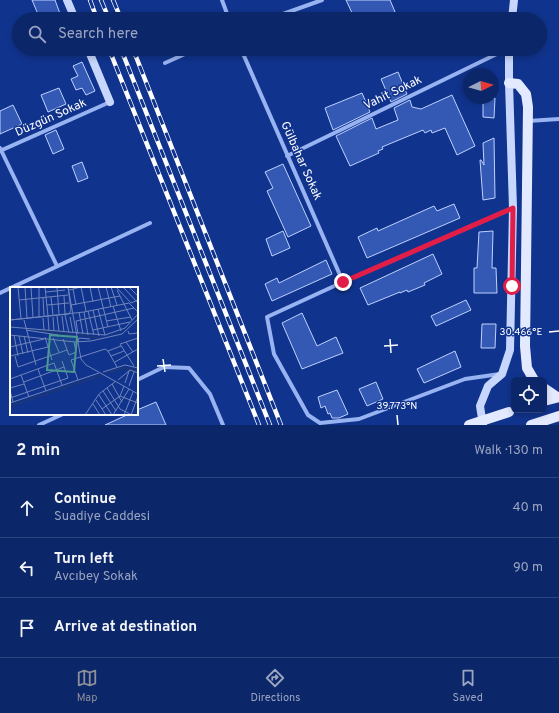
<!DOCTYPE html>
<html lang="en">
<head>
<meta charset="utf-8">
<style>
	:root { --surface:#0c266a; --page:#1a3272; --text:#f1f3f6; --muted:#9aa5c1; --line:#2c437e; --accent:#8c9099 }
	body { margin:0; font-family:Overpass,sans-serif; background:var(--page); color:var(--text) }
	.controls { position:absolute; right:12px; bottom:12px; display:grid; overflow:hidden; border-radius:6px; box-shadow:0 2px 6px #0003 }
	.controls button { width:36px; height:36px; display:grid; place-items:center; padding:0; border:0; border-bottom:1px solid var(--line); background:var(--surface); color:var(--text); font:20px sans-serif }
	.compass { position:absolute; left:463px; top:68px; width:36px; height:36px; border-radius:50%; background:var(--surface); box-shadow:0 2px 6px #0003; rotate:85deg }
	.stop { position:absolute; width:12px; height:12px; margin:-9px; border:3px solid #e11d48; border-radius:50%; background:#fff }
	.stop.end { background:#e11d48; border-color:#fff; box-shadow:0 1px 4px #0008 }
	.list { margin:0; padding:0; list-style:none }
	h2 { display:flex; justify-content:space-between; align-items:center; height:52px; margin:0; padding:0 16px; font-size:17px }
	h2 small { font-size:13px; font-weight:400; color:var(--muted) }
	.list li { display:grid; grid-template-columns:26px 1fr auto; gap:12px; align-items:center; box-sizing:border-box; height:60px; padding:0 16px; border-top:1px solid var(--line) }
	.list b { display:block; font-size:15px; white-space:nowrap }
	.list p { margin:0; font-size:13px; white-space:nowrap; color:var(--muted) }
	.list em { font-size:13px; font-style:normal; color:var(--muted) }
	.icon { flex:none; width:22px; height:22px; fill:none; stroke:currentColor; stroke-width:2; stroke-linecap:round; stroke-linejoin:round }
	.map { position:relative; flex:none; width:559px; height:425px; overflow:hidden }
	.search { position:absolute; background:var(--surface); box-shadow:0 2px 6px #0003; left:12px; right:12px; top:12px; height:44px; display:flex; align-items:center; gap:10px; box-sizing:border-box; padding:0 14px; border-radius:22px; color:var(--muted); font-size:15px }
	.sheet { height:232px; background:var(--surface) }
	nav { display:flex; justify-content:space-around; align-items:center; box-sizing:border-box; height:56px; border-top:1px solid var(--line); background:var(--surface); font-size:11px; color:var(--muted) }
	nav a { display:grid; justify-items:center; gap:2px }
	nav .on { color:var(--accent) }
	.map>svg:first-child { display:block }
	.building { fill:#3459b5; stroke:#bfd2fd }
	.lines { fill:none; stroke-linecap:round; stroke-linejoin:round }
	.street { stroke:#98b3f2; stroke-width:4 }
	.secondary { stroke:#c7d6fc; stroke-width:8 }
	.primary { stroke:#e3eaff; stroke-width:10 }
	.rail-casing { stroke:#fff; stroke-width:4.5 }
	.rail { stroke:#10338d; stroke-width:3; stroke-dasharray:9; stroke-linecap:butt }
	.primary-bridge { stroke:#e3eaff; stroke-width:10 }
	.route { stroke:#e11d48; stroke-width:5 }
	.ticks { fill:none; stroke:#fff; stroke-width:1.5 }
	.labels { text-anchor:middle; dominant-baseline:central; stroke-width:3; stroke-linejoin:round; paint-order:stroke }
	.street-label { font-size:12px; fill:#fff; stroke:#10338d }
	.inset-river { fill:none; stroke:#1c367a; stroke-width:2 }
	.inset-road { fill:none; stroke:#7085bb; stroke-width:1 }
	.view { fill:#4b9892; fill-opacity:0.15; stroke:#4b9892; stroke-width:2 }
	.inset-edge { fill:none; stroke:#fff; stroke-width:2 }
	.ticks-label { font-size:10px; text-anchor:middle; fill:#fff; stroke:#10338d; stroke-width:3; stroke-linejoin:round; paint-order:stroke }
</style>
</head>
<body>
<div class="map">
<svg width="559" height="425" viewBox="0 0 559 425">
	<rect width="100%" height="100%" fill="#10338d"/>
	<!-- building -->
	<path class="building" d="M32,0H55L62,19H40Z
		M346,0H390L398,19H358L355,13L353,15Z
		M82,62L95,91L86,95L82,88L76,90L71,79L78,76L73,66Z
		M398,72L407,94L391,102L381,79Z
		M59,88L66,104L48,112L41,95Z
		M362,93L370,112L333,130L325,108Z
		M452,95L475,146L457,155L445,128L432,133L431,130L425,133L423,130L382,147L383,149L378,151L379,153L350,166L336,136L372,118L376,129L398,120L394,108L410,100L412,107L421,109Z
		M483,98H495L494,118L483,117Z
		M13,105L22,124L0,134V111Z
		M56,130L64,149L53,154L45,135Z
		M494,138L495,198L483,200L480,160H481L484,165L483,143Z
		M82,162L88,178L78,182L72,166Z
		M283,164L311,226L288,237L267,191L273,188L265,172Z
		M454,204L460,218L367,258L358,237L377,228L378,231L434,206L437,211Z
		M283,231L290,248L272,256L266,239Z
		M493,231L492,268H496L497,293H474V268H477L479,232Z
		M433,254L442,274L424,283L425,285L408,292L407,290L400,293V292L368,305L360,288Z
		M326,260L332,274L272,301L265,284L277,278L279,283Z
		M466,300L471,310L436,326L431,316Z
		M302,313L317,346L336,337L343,353L302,369L282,323Z
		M482,324H496L495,348H481Z
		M455,351L461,367L424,383L417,369Z
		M376,382L383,399L367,406L359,389Z
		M337,390L348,414L339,418H332L330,413L328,414L325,406L321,408L318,397Z
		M156,402L166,425H105L129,414H137V410Z"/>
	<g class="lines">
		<!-- street -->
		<path class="street" d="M222,0L229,19
			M269,19L322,0
			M241,49L343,282
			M165,63L196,49
			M528,121L559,119
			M0,148L57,266
			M0,151L110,102
			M287,156L507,49
			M0,293L150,223
			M500,374L465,379L359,419L320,423L308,415L274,354L267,317L343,282L513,208
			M137,380L164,367L189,368L210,394L223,425
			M39,425L63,414"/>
		<!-- secondary -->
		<path class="secondary" d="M67,0L75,19
			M512,19L514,0
			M88,49L110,102
			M483,425L480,406L488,386L502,374L510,350L513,208L509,83V49"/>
		<!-- primary -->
		<path class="primary" d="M509,83L518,84L526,94L528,107L525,346L527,368L534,380
			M544,388L557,397
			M544,401L559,397
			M531,425L559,416"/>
		<!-- rail casing -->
		<g class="rail-casing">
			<path id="rail" d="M90,0L97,19
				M101,0L109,19
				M113,0L121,19
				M109,49L259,425
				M121,49L270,425
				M133,49L281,425"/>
		</g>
		<!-- rail -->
		<use href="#rail" class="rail"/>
		<!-- primary-bridge -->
		<path class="primary-bridge" d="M469,425L509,412"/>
	</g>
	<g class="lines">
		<!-- route -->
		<path class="route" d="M343,282L513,208L512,286"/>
	</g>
	<!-- ticks -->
	<path class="ticks" d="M549,332L559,331M390,339L391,353M384,346L398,345M163,359L165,372M157,366L171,365M397,415L398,425"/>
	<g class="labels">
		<!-- street labels -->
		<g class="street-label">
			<text transform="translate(393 93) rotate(-26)">Vahit Sokak</text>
			<text transform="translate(51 118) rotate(-24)">Düzgün Sokak</text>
			<text transform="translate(301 161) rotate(66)">Gülbahar Sokak</text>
		</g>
	</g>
	<!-- overview -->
	<g transform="translate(10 287)">
		<rect width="128" height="128" fill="#10338d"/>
		<path class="inset-river" d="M28,43L65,48M68,48L91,51M97,86L114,81L128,84M0,119L92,88"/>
		<path class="inset-road" d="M8,0L11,32M15,0L17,31M21,0L23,30M29,0V30M35,0L38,29M47,0L49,27M58,0L71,72L76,78L128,107M71,0L76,24M80,0L83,15M88,0L98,40M96,0L101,20M101,0L107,18M106,0L121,16L128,13M113,0L128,16M119,0L128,9M63,2L66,18M59,3L71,0M107,3L122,33M36,5L55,3M54,9L55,27M33,10L34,29M41,10L43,28M9,13L58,8M37,18L59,16M61,18L110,9M103,19L111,44M88,22L95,48M83,23L89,49M78,24L84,48M69,25L73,47M74,25L78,48M55,28L59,46M47,29L49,44M52,29L54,45M38,30L39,43M43,30L44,44M60,30L63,46M33,31L34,43M0,33L74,25L119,16L128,25M0,33L59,27L61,23L58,0M14,33L26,78M66,34L124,21M66,34L68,47M96,34L121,30M0,40L95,48L115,41L128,27M16,43L48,48V50M83,43L120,35M118,44L119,47L128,46M0,48L65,55L81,54M4,48L8,69M9,49L13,67M14,49L18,66M35,50L42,73M43,51L49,65M53,52L59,68L66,65L64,55M81,54L112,47L128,32M68,55L69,51L80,52M116,55L123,65M0,60L34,52M98,64L107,80M98,64L111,59M0,69L38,60M5,69L8,80L57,63M101,69L114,64M105,75L128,62M124,79L110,57L128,51M28,82L36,104M93,85L115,78L128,81M11,88L19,110M0,92L44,76L52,98M68,93L61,73L95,62L98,64M108,93L120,83L128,86M14,95L54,80M115,96L119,84M102,97L112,115M119,99L124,85M0,101L14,97M97,101L110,122L122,128M0,103L3,115M93,104L106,124M89,108L102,128M110,109L128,116M0,111L58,91L52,74M86,113L96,128M0,116L89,86M83,117L90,128M92,122L110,109L114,99M75,128L89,107L106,94M103,128L119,102M114,128L123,105M121,128L128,109"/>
		<path class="view" d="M40,48L67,50L64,85L37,83Z"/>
		<rect width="128" height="128" class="inset-edge"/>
	</g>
	<g class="ticks-label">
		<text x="521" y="335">30.466°E</text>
		<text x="397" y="409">39.773°N</text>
	</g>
</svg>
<div class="controls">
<button><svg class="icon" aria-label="locate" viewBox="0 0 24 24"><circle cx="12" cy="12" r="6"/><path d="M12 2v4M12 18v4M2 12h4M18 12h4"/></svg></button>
</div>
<svg class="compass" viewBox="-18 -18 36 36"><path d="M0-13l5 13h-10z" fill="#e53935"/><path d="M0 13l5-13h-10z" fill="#9aa5c1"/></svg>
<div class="stop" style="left:512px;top:286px"></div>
<div class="stop end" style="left:343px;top:282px"></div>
<div class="search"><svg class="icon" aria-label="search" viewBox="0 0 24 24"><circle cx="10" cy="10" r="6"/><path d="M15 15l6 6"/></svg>Search here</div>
</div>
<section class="sheet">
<h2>2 min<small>Walk · 130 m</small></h2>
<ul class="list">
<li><svg class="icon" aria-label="ahead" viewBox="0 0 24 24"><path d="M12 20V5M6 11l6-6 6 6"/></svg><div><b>Continue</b><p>Suadiye Caddesi</p></div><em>40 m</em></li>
<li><svg class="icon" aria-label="left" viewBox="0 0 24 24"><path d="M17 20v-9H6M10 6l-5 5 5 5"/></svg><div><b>Turn left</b><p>Avcıbey Sokak</p></div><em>90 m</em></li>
<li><svg class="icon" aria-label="arrive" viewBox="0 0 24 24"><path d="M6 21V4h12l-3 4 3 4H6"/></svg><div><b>Arrive at destination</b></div></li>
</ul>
</section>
<nav>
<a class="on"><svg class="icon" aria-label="map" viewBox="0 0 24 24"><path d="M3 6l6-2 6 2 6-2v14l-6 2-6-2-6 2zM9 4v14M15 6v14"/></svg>Map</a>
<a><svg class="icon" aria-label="directions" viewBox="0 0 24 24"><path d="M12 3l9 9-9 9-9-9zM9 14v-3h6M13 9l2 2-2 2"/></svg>Directions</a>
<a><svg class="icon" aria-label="saved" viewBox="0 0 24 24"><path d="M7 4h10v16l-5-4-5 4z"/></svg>Saved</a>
</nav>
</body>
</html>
